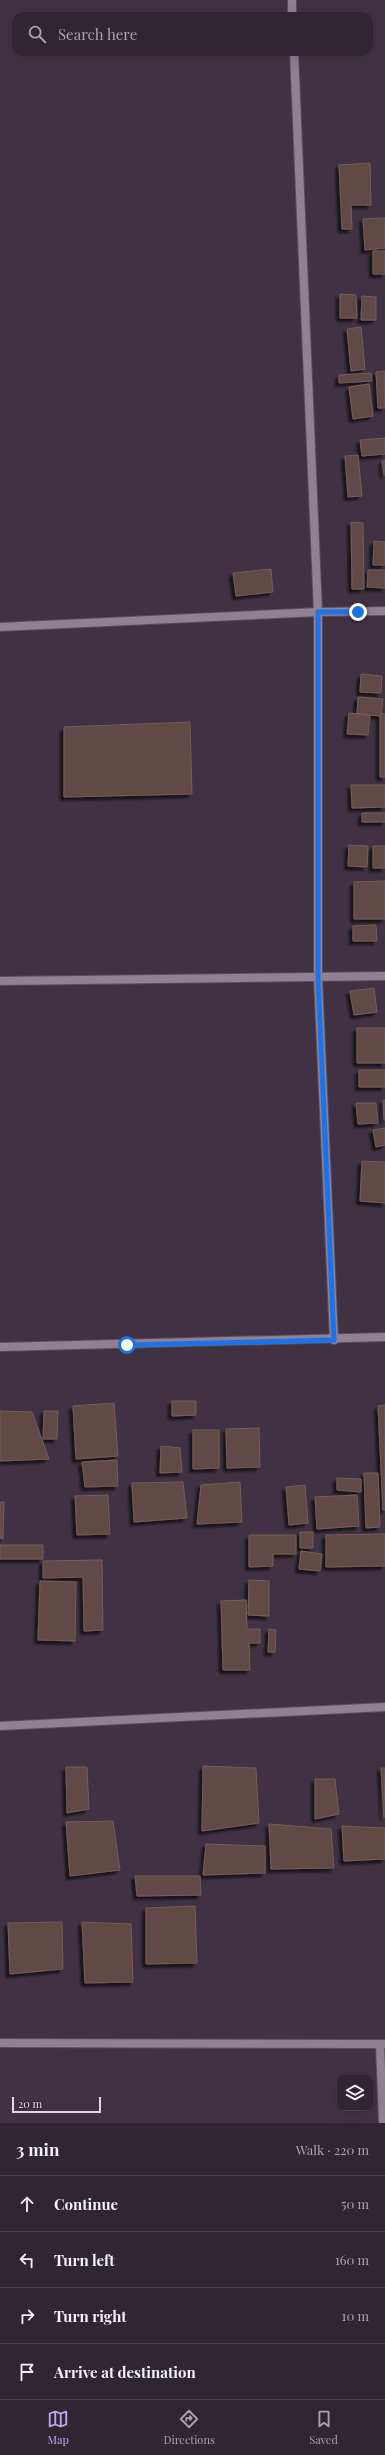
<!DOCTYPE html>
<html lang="en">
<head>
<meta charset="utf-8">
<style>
	:root { --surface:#302632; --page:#3c323e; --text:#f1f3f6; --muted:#a8a5ac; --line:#4b434d; --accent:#bea9f5 }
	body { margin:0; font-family:"Playfair Display",serif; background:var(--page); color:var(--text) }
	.controls { position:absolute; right:12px; bottom:12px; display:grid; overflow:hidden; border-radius:8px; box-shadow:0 4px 16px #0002 }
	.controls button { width:36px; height:36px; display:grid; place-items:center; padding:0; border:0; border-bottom:1px solid var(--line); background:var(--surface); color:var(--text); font:20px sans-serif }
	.scale { position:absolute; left:12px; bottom:10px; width:89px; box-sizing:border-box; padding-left:4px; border:2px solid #e0d7e2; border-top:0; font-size:11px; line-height:14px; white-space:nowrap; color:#e0d7e2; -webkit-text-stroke:3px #352838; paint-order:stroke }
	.stop { position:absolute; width:12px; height:12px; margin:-9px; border:3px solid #1a73e8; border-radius:50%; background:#fff }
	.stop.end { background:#1a73e8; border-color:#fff; box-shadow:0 1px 4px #0008 }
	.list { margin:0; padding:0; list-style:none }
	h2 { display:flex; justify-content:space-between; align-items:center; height:52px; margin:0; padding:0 16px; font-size:17px }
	h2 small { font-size:13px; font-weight:400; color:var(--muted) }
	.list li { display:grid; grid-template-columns:26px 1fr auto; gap:12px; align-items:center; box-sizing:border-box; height:56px; padding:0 16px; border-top:1px solid var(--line) }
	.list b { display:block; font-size:15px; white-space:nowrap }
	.list em { font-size:13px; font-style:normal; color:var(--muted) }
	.icon { flex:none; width:22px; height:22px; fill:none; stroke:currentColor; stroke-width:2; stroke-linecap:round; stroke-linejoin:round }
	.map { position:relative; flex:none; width:385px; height:2123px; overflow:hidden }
	.search { position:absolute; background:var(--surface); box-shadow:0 4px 16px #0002; left:12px; right:12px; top:12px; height:44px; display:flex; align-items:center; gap:10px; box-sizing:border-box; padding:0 14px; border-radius:12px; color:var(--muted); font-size:15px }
	.sheet { height:276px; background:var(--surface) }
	nav { display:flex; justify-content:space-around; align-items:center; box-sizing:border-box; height:56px; border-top:1px solid var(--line); background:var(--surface); font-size:11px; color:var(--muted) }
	nav a { display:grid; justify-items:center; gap:2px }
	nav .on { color:var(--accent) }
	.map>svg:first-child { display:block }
	.building { fill:#614846; stroke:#765c59; filter:url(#shadow) }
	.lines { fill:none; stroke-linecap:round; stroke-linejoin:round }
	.street-casing { stroke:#5a4e5d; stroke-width:10 }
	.street { stroke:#908093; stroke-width:8 }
	.route { stroke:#1a73e8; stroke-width:5 }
</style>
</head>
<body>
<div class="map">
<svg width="385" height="2123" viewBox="0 0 385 2123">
	<defs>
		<filter id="shadow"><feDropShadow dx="-3.5" dy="3.5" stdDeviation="1" flood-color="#0009"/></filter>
	</defs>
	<rect width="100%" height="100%" fill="#403242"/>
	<!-- building -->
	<path class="building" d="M370,163L371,205H351L352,229H342L339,165Z
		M385,218V248L365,250L363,219Z
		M373,251H385V274H373Z
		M340,294L356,295L357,318H340Z
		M362,296L376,297V320H361Z
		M361,327L365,369L351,371L347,329Z
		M385,371V408H378L376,372Z
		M371,373L372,381L339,383V375Z
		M369,384L373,416L353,419L349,387Z
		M385,438V454L362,456L360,440Z
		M358,455L362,496L348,497L345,456Z
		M385,460V475H384L382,461Z
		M351,522L363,523L364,589H352Z
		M374,541L385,542V565H373Z
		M271,569L273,592L236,596L233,573Z
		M368,570H385V588L367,587Z
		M361,674L382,676L381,693L360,692Z
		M358,697L383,699L381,716L357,714Z
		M349,713L370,715L368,735L347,734Z
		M380,714H385V777H380Z
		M190,722L192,794L64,797V727Z
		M351,785H385V807L352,808Z
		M362,813H385V822H362Z
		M349,845L368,846L367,867L348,866Z
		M373,846H385V868H373Z
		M385,881V919H354V882Z
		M376,925L377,941H353V926Z
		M374,988L377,1012L354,1015L350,991Z
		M357,1028H385V1063H357Z
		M359,1070H385V1087H359Z
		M383,1100H385V1120H384Z
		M356,1103H376L378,1123L358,1124Z
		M385,1128V1145L376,1147L373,1130Z
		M362,1161L385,1162V1203L360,1201Z
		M172,1401H196V1415L172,1416Z
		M114,1403L118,1456L76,1459L73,1406Z
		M385,1405V1510H383L378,1406Z
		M0,1411L32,1412L49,1459L0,1461Z
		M44,1411H58L57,1439H43Z
		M259,1428L260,1467L227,1468L226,1429Z
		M193,1430H219V1468L193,1469Z
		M161,1446L180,1448L182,1472L160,1473Z
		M117,1460L118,1486L85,1487L82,1462Z
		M364,1473H378L380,1527L366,1528Z
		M337,1478L361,1479V1492L337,1490Z
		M183,1482L187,1518L134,1522L132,1483Z
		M240,1482L242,1522L197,1524L201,1485Z
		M305,1485L308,1523L289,1525L286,1487Z
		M108,1495L110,1534L77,1535L75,1496Z
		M357,1495L359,1526L317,1529L315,1497Z
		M0,1502H4L3,1539L0,1538Z
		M300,1532H313V1548H300Z
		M385,1534V1566L326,1567V1535Z
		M249,1535H296V1554H273V1566L249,1567Z
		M0,1545H43V1559H0Z
		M301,1551L322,1554L320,1571L299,1569Z
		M102,1560L103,1630L84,1631L83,1577L43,1578V1561Z
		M249,1580L269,1581V1616L248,1615Z
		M40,1581L76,1582L75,1641L38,1640Z
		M246,1600L247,1629H260V1643H249L250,1670H223L221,1601Z
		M269,1629L276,1630L275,1652H268Z
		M203,1766L256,1768L259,1823L202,1831Z
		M66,1767H87L89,1809L67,1813Z
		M381,1768H385L384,1818Z
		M315,1779H335L339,1814L315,1819Z
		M113,1821L120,1870L70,1876L66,1822Z
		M269,1824L331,1829L334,1868L271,1869Z
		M342,1826L385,1828V1859L344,1861Z
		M206,1844L265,1846V1873L203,1875Z
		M135,1876H200L201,1895L137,1896Z
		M195,1906L197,1963L146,1964V1908Z
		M62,1922L63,1969L10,1974L8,1923Z
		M82,1922L131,1924L133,1982L85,1983Z"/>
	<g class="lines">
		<!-- street casing -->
		<g class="street-casing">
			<path id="street" d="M292,0V16
				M294,52L318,612V978L334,1340
				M0,627L318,612L385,611
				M0,981L385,976
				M0,1347L385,1337
				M0,1726L385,1707
				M0,2043L385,2044
				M380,2044L383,2123"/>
		</g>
		<!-- street -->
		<use href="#street" class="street"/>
	</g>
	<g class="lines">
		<!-- route -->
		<path class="route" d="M127,1345L334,1340L318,978V612H358"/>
	</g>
</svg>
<div class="controls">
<button><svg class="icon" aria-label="layers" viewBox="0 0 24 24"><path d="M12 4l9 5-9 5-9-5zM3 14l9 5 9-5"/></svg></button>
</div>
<div class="scale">20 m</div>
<div class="stop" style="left:127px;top:1345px"></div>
<div class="stop end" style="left:358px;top:612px"></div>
<div class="search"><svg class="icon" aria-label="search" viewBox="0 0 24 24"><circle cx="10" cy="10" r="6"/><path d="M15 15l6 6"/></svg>Search here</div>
</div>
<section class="sheet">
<h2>3 min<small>Walk · 220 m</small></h2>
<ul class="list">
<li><svg class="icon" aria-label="ahead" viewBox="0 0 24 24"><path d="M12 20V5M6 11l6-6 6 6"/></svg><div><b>Continue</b></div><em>50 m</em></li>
<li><svg class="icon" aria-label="left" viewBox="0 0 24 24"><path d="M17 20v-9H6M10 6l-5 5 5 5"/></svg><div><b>Turn left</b></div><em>160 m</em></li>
<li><svg class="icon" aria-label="right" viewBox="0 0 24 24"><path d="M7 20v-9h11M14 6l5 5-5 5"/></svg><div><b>Turn right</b></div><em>10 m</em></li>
<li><svg class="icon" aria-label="arrive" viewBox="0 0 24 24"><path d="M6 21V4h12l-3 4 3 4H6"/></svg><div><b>Arrive at destination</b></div></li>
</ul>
</section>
<nav>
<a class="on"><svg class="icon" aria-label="map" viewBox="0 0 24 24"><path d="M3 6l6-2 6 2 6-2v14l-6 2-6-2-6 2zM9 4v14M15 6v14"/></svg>Map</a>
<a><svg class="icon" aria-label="directions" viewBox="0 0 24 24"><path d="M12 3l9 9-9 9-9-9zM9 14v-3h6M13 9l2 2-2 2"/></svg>Directions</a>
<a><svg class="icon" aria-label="saved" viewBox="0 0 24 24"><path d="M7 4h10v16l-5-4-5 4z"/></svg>Saved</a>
</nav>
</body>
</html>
